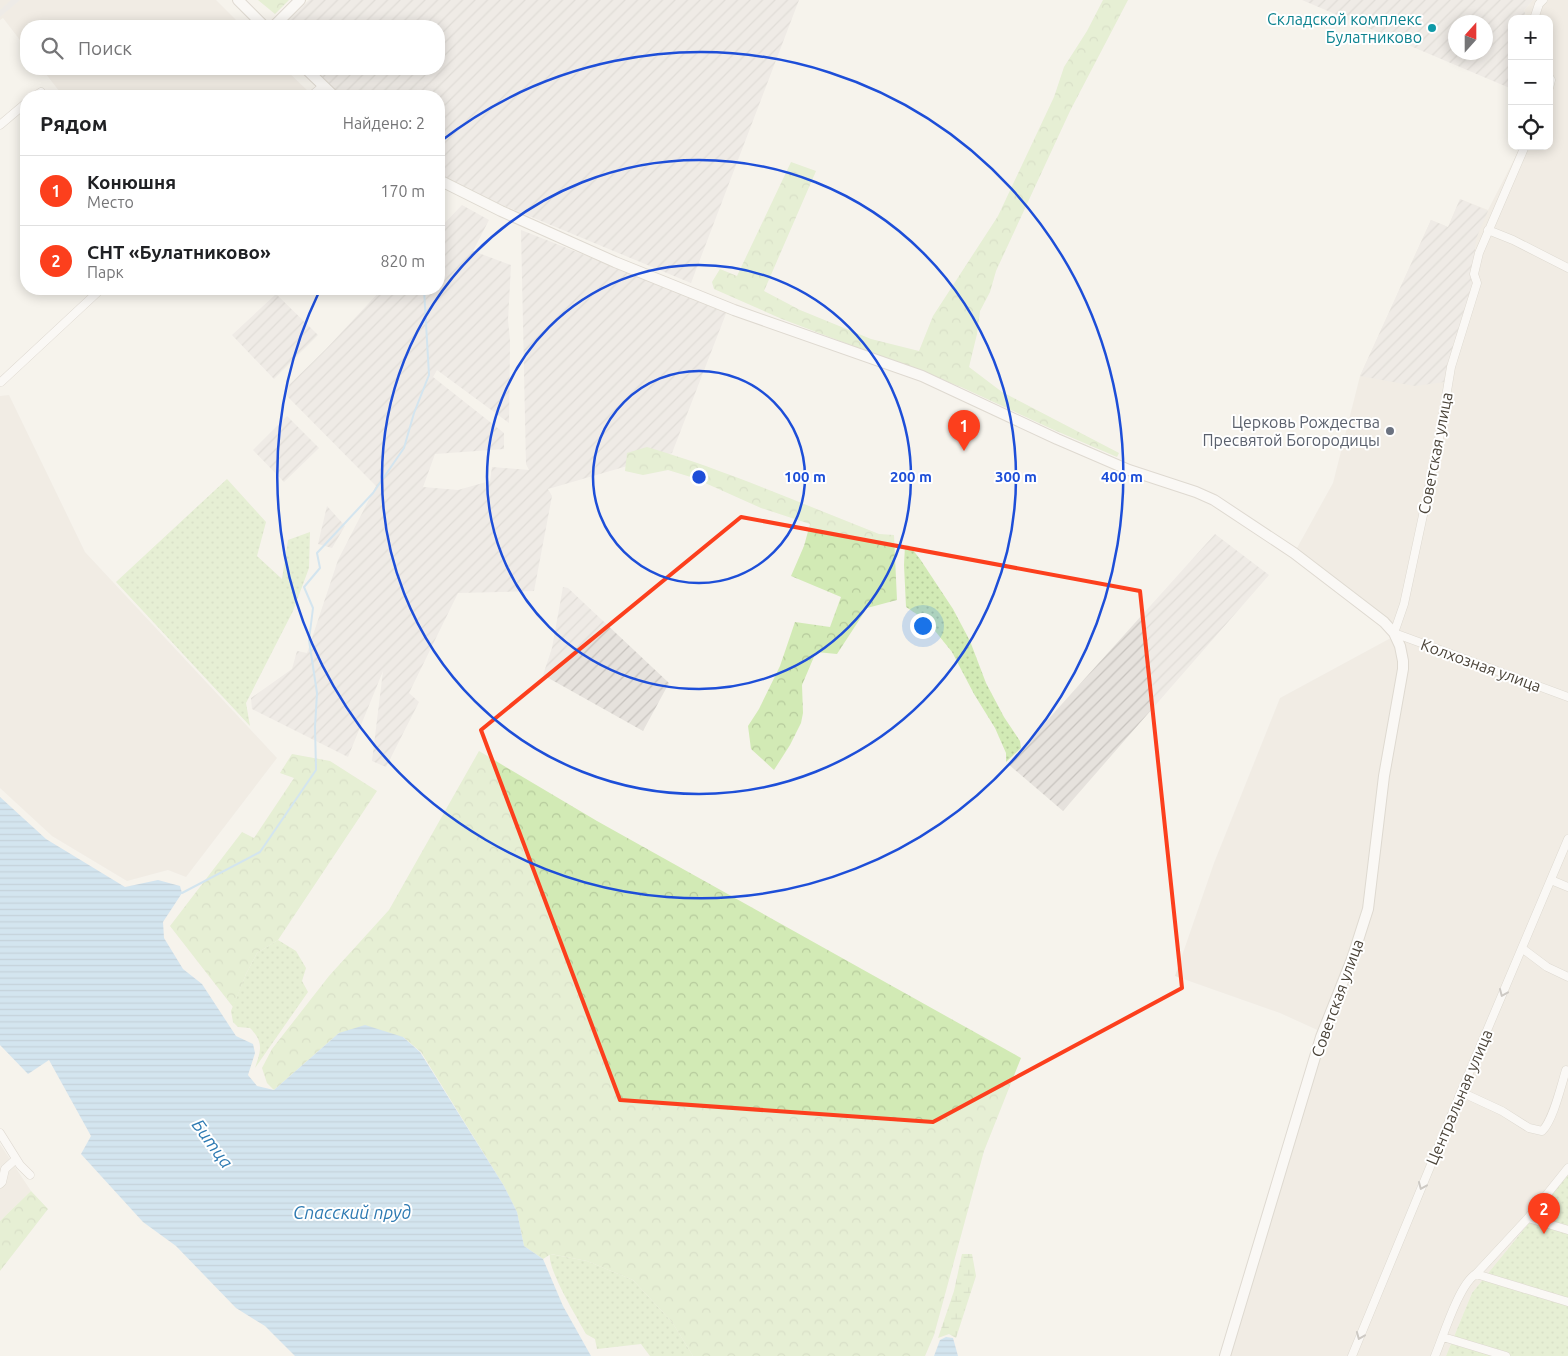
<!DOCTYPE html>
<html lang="ru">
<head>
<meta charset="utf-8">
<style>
	:root { --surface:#fff; --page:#f6f6f6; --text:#202124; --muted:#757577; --line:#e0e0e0; --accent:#fc3f1d }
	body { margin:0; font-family:Ubuntu,sans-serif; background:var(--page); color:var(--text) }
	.controls { position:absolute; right:15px; top:15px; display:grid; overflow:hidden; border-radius:10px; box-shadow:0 2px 12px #0003 }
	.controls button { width:45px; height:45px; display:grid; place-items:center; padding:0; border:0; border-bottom:1px solid var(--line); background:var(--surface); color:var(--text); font:25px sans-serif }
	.compass { position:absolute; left:1448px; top:15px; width:45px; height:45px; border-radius:50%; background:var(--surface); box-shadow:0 2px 12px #0003; rotate:21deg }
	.you { position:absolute; left:922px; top:625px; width:18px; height:18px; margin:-12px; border:4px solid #fff; border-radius:50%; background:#1a73e8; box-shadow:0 0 0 8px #1a73e833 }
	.badge { display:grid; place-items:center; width:32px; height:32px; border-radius:50%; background:var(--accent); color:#fff; font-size:16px; font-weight:700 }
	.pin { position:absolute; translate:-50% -41px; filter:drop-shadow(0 1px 2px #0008) }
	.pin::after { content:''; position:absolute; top:26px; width:18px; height:15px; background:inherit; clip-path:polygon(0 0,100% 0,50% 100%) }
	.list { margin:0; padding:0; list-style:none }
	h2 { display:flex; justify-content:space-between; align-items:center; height:65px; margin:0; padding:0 20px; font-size:21px }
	h2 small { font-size:16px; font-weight:400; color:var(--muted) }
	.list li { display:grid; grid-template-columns:32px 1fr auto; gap:15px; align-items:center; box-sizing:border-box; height:70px; padding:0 20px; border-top:1px solid var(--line) }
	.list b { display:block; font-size:19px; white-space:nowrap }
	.list p { margin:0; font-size:16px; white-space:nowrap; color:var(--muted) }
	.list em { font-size:16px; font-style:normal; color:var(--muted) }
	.icon { flex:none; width:28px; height:28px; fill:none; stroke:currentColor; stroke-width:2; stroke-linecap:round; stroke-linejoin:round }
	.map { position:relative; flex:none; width:1568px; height:1356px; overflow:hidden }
	.search { position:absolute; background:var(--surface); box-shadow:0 2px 12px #0003; left:20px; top:20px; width:425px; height:55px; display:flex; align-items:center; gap:12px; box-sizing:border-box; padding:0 18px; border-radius:20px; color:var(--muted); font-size:19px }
	.panel { position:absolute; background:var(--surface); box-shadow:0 2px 12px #0003; left:20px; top:90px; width:425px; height:205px; border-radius:20px }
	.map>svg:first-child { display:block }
	.residential { fill:#eae5da }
	.industrial { fill:url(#industrial-furrows); fill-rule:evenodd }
	.grass { fill:url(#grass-dots) }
	.forest { fill:url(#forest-crowns) }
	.wetland { fill:url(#wetland-marsh) }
	.parking { fill:#e5e3e0 }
	.water { fill:url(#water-rules) }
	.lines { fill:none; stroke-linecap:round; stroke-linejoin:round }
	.stream { stroke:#a9d4f2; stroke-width:2 }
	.minor-casing { stroke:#c2bbae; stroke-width:9 }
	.tertiary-casing { stroke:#c2bbae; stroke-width:12 }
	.minor { stroke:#fff; stroke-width:8 }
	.tertiary { stroke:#fff; stroke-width:10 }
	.oneway { stroke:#9c9892 }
	.marked { fill:none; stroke:#fc3f1d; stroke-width:4; stroke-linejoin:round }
	.ring { fill:none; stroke:#1d4ed8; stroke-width:2.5 }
	.culture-dot { fill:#0f9aa8; stroke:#fff; stroke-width:2 }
	.worship-dot { fill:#6b7280; stroke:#fff; stroke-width:2 }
	.labels { text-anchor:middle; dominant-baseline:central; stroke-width:4; stroke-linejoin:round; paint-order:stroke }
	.culture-label { font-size:16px; fill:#0d838f; stroke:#fff; text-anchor:end }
	.worship-label { font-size:16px; fill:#5b616d; stroke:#fff; text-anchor:end }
	.street-label { font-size:16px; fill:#4b4439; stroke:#fff }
	.water-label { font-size:18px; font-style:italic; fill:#2e7ab2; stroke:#fff }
	.centre { fill:#1d4ed8; stroke:#fff; stroke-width:2.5 }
	.ring-label { font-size:15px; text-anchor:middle; font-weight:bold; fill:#1d4ed8; stroke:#fff; stroke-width:4; stroke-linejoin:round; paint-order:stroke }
</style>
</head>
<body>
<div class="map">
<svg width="1568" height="1356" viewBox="0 0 1568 1356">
	<defs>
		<pattern id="industrial-furrows" width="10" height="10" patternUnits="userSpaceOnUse" patternTransform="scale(1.25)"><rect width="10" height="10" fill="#e6e2dd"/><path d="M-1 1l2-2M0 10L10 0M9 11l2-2" fill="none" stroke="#c7c3be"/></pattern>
		<pattern id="grass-dots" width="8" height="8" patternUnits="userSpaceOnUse" patternTransform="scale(1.25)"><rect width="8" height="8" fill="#d2eab5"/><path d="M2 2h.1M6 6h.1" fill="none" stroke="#b6ca9c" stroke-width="1.8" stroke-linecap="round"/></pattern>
		<pattern id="forest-crowns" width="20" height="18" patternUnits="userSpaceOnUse" patternTransform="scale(1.25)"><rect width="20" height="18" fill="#d2eab5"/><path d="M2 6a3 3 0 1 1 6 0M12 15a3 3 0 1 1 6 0" fill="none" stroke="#b6ca9c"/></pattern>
		<pattern id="wetland-marsh" width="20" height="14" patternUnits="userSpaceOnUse" patternTransform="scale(1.25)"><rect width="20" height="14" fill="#d2eab5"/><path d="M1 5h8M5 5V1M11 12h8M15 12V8" fill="none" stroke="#b6ca9c"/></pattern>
		<pattern id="water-rules" width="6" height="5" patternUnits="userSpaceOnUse" patternTransform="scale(1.25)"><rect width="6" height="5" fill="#a9d4f2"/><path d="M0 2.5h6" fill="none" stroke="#8caec5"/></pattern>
	</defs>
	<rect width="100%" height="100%" fill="#f6f3ec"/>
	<!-- residential -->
	<path class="residential" d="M0,0H216L242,26H26V48L3,18L0,20Z
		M1533,0H1568V1175L1472,1293L1446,1356H1223L1324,1033L1280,1013L1175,976L1214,863L1280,698L1400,633L1300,553L1301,551L1297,548L1333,483L1360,376L1431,220L1448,227L1460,199L1488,210L1521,146H1549V19H1527L1524,10Z
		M42,69H285L309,92L304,96H63Z
		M9,395L85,552L277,758L186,877L168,870L127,881L52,836L0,788V396Z
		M0,1144L31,1191L0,1221Z"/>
	<!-- industrial -->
	<path class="industrial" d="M309,0H799L691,283L483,197L439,174V96H340L311,69H439V26H282Z
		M1302,0H1533L1524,10L1527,19H1512V89ZM1456,22H1486V52H1456Z
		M1460,199L1488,211L1476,239L1471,290L1444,382L1415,386L1360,376L1431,220L1448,227Z
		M462,205L489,220L473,251L511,265L508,320L510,341L509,423L437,370L433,377L504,433V449L435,454L423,487L458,490L490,481L492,467L529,470L526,464L521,230L727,311L672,453L548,489L552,496L534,591L458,593L409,693L419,702L386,767L372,761L383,671L348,757L252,709L251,698L292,669L297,651L307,653L338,560L376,486L287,396L289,385L326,349L382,289H439V229Z
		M276,294L318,335L274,379L232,335Z
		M287,416L319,448L284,482L253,450Z
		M327,506L345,526L332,548L318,544Z
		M1215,534L1269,575L1063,811L1008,764Z
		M563,587L568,588L669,683L643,731L543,675L552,648Z"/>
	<!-- grass -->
	<path class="grass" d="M227,479L266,522L257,556L282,579L288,540L310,532L309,568L293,611L246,703L250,726L116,582Z
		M905,545H909L920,559L953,609L970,641L986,683L1004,717L1020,741L1021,748L1006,762V753L995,728L974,694L952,652L927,621L906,607L904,565Z
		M278,940L296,951L306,968L302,981L308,992L255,1068C261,1050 264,1042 250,1028L238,1027L233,1022L231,1011L246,974L257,953Z
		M1568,1175V1356H1446L1472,1293Z
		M550,1254L587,1261L633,1280L672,1322L693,1356H650L641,1344L597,1349L595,1339L586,1334C578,1319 547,1269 550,1254Z"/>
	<!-- forest -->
	<path class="forest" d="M258,0H289L275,14Z
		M1103,0H1128L1070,111L996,271L990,292L980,311L977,334L969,367L1002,392L1119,453L1117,457L1054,430L961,387L782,319L714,289L712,282L720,269L737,276L791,162L816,171L764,291L800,310L871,339L919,351L933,316L998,216L1054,97L1064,67L1087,31Z
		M647,447C726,470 802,504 879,534L894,535L897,600L867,608L837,654L816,652L802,685L803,713L801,723L790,745L774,770L751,749L748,726L759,709L780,666L795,622L830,627L841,597L791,576L804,546L810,524L761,508L694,478L668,470L643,475L625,471L627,453Z
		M479,751L597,821L1021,1058L984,1151L934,1335L925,1356H693L672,1322L633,1280L587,1261L551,1254L543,1259L524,1246L517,1212L504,1186L421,1052L403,1037L339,1033L274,1090L267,1083L262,1068L272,1049L329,976L389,910Z
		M292,754L330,761L377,791L278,940L257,953L246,974L233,1007L170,926L242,832L254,838L294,778L280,773Z
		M31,1191L48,1209L0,1271V1221Z"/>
	<!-- wetland -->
	<path class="wetland" d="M962,1254H972L976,1276L956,1338L949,1334L938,1338L954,1291Z"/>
	<!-- parking -->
	<path class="parking" d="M11,0H20L0,17V10Z"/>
	<!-- water -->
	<path class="water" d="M0,797L46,839L125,887L158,880L180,886L182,893L163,922L164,938L183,969L202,984L236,1036L253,1044L255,1053L248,1075L257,1086L274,1090L339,1033L365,1025L403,1037L420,1052L504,1186L517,1212L524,1246L543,1259L563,1306L591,1356H295L265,1326L236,1308L176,1246L143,1222L81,1154L91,1136L49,1060L28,1074L0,1045Z
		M946,1337L953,1338L958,1356H934L940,1340Z"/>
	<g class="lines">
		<!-- stream -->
		<path class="stream" d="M182,893L260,852L316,770L315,727L317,693L309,640L313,608L304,587L320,568L317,553L373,493L404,448L414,413L429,375L424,289"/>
		<!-- minor casing -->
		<g class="minor-casing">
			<path id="minor" d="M1534,19L1539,4L1543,0
				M1549,77L1551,80L1549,88
				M35,96L41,92L44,96
				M311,96L323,86
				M0,125L26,103
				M1525,146L1479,253L1474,274L1477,283L1451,367L1438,445L1404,604L1394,633L1568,697
				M1488,230L1513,240L1568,268
				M1,382L101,289
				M1551,880L1568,887
				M1523,949L1547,967L1568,977
				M1461,1092L1502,1111L1529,1128L1542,1131C1553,1121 1561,1086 1566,1070L1568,1071
				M0,1133L20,1165L30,1175
				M0,1184L2,1182L5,1169L16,1159
				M1528,1218L1568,1230
				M1476,1274L1568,1302
				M1443,1337L1506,1356
				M1352,1356L1461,1092L1568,839
				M1435,1356C1443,1337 1459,1284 1476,1274L1528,1218L1568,1168"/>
		</g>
		<!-- tertiary casing -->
		<g class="tertiary-casing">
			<path id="tertiary" d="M238,0L264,26
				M274,26L300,0
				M306,69L334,96
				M439,180L501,211L615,262L734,310L922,376L1057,439L1129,470L1196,492L1214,500L1294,553L1384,622L1394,633L1400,646L1403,661V669L1384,776L1368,909L1352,959L1321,1037L1225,1356"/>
		</g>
		<!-- minor -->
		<use href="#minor" class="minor"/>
		<!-- tertiary -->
		<use href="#tertiary" class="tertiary"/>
	</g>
	<!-- one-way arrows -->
	<defs><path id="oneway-chevron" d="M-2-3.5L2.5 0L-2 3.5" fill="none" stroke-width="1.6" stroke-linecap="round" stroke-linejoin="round" transform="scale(1.25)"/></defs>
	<g class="oneway">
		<use href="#oneway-chevron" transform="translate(1503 993) rotate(113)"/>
		<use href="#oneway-chevron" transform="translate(1422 1186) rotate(113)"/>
		<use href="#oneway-chevron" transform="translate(1360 1336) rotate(112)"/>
	</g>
	<!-- marked area -->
	<path d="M0 0H1568V1356H0ZM741,517L1140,591L1182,988L933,1122L620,1100L481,730Z" fill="#f6f3ec" fill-opacity=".55" fill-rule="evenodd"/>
	<path class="marked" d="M741,517L1140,591L1182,988L933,1122L620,1100L481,730Z"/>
	<!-- distance rings -->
	<g class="ring">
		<circle cx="699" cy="477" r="106"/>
		<circle cx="699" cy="477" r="212"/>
		<circle cx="699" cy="477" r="317"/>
		<path d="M441 141A423 423 0 1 1 319 292"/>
	</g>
	<!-- markers -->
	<circle class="culture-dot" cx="1432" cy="28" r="5"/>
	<circle class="worship-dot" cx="1390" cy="431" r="5"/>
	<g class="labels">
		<!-- culture labels -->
		<g class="culture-label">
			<text x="1422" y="19">Складской комплекс<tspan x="1422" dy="18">Булатниково</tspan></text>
		</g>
		<!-- worship labels -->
		<g class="worship-label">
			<text x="1380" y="422">Церковь Рождества<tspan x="1380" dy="18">Пресвятой Богородицы</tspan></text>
		</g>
		<!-- street labels -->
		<g class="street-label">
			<text transform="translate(1435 453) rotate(-79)">Советская улица</text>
			<text transform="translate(1481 665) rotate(20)">Колхозная улица</text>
			<text transform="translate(1337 998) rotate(-70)">Советская улица</text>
			<text transform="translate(1459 1097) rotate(-67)">Центральная улица</text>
		</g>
		<!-- water labels -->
		<g class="water-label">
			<text transform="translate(213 1143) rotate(54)">Битца</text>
			<text x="352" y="1212">Спасский пруд</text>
		</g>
	</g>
	<circle cx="699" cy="477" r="8" class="centre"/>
	<g class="ring-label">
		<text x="805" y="482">100 m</text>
		<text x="911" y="482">200 m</text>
		<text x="1016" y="482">300 m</text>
		<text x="1122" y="482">400 m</text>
	</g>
</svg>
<div class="controls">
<button>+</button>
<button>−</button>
<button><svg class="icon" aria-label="locate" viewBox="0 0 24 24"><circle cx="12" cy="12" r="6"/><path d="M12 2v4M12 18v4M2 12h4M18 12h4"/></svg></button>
</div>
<svg class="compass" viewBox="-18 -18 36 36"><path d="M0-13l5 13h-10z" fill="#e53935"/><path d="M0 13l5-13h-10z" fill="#757577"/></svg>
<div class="you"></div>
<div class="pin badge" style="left:964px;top:451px">1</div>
<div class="pin badge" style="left:1544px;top:1234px">2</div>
<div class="search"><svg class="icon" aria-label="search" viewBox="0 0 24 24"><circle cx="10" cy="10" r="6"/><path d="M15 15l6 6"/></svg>Поиск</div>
<section class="panel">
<h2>Рядом<small>Найдено: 2</small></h2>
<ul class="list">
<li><span class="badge">1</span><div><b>Конюшня</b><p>Место</p></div><em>170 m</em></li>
<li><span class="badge">2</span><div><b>СНТ «Булатниково»</b><p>Парк</p></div><em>820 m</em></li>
</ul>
</section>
</div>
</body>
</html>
